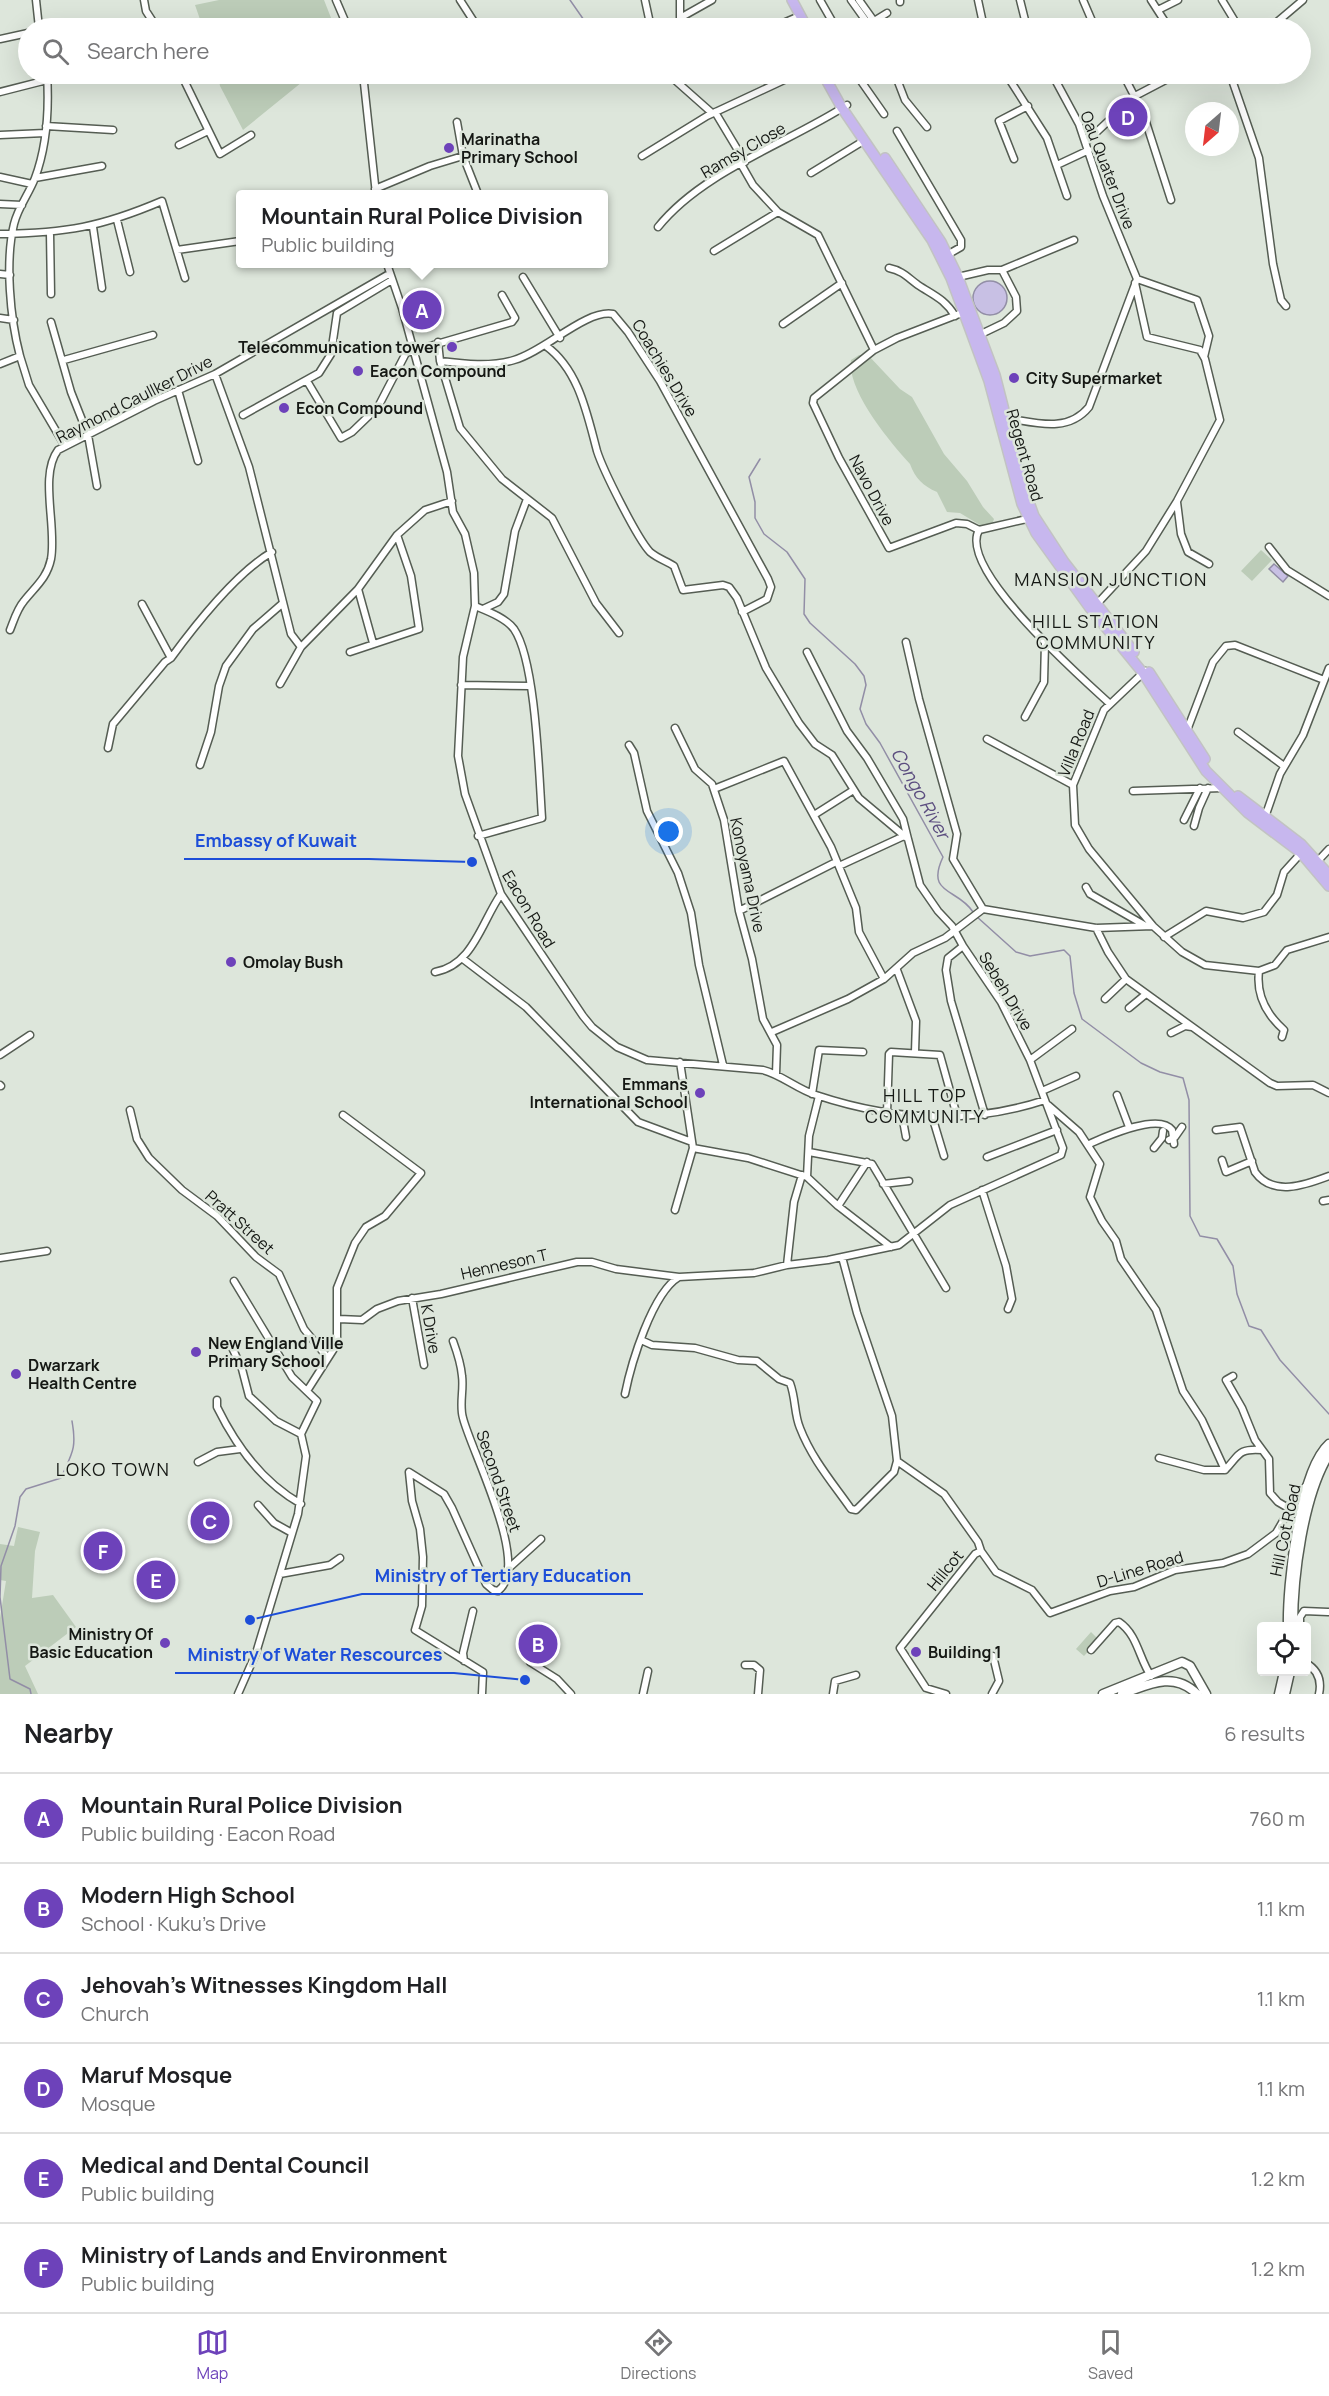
<!DOCTYPE html>
<html lang="en">
<head>
<meta charset="utf-8">
<style>
	:root { --surface:#fff; --page:#f6f6f6; --text:#202124; --muted:#757577; --line:#e0e0e0; --accent:#6d42ba }
	body { margin:0; font-family:Manrope,sans-serif; background:var(--page); color:var(--text) }
	.controls { position:absolute; right:18px; bottom:18px; display:grid; overflow:hidden; border-radius:6px; box-shadow:0 6px 24px #0002 }
	.controls button { width:54px; height:54px; display:grid; place-items:center; padding:0; border:0; border-bottom:2px solid var(--line); background:var(--surface); color:var(--text); font:30px sans-serif }
	.compass { position:absolute; left:1185px; top:102px; width:54px; height:54px; border-radius:50%; background:var(--surface); box-shadow:0 6px 24px #0002; rotate:208deg }
	.you { position:absolute; left:669px; top:832px; width:21px; height:21px; margin:-15px; border:4px solid #fff; border-radius:50%; background:#1a73e8; box-shadow:0 0 0 9px #1a73e833 }
	.badge { display:grid; place-items:center; width:39px; height:39px; border-radius:50%; background:var(--accent); color:#fff; font-size:20px; font-weight:700 }
	.pin { position:absolute; translate:-50% -50%; border:3px solid #fff; box-shadow:0 2px 6px #0006 }
	.popup { position:absolute; left:236px; top:190px; width:372px; height:78px; box-sizing:border-box; display:grid; place-content:center; border-radius:6px; background:var(--surface); filter:drop-shadow(0 2px 4px #0005); font-size:20px; white-space:nowrap; color:var(--muted) }
	.popup b { font-size:22px; color:var(--text) }
	.popup::after { content:''; position:absolute; left:50%; top:100%; margin-left:-12px; border:12px solid transparent; border-top-color:var(--surface) }
	.list { margin:0; padding:0; list-style:none }
	h2 { display:flex; justify-content:space-between; align-items:center; height:78px; margin:0; padding:0 24px; font-size:26px }
	h2 small { font-size:20px; font-weight:400; color:var(--muted) }
	.list li { display:grid; grid-template-columns:39px 1fr auto; gap:18px; align-items:center; box-sizing:border-box; height:90px; padding:0 24px; border-top:2px solid var(--line) }
	.list b { display:block; font-size:22px; white-space:nowrap }
	.list p { margin:0; font-size:20px; white-space:nowrap; color:var(--muted) }
	.list em { font-size:20px; font-style:normal; color:var(--muted) }
	.icon { flex:none; width:33px; height:33px; fill:none; stroke:currentColor; stroke-width:2; stroke-linecap:round; stroke-linejoin:round }
	.map { position:relative; flex:none; width:1329px; height:1694px; overflow:hidden }
	.search { position:absolute; background:var(--surface); box-shadow:0 6px 24px #0002; left:18px; right:18px; top:18px; height:66px; display:flex; align-items:center; gap:15px; box-sizing:border-box; padding:0 21px; border-radius:33px; color:var(--muted); font-size:22px }
	.sheet { height:618px; background:var(--surface) }
	nav { display:flex; justify-content:space-around; align-items:center; box-sizing:border-box; height:84px; border-top:2px solid var(--line); background:var(--surface); font-size:16px; color:var(--muted) }
	nav a { display:grid; justify-items:center; gap:3px }
	nav .on { color:var(--accent) }
	.map>svg:first-child { display:block }
	.green { fill:#bcccb8 }
	.water { fill:#c8c0e4; stroke:#928ea6; stroke-width:1.5 }
	.lines { fill:none; stroke-linecap:round; stroke-linejoin:round }
	.stream { stroke:#928ea6; stroke-width:1.5 }
	.minor-casing { stroke:#555d53; stroke-width:9 }
	.secondary-casing { stroke:#555d53; stroke-width:11 }
	.primary-casing { stroke:#c2c3c2; stroke-width:12 }
	.minor { stroke:#fff; stroke-width:6 }
	.secondary { stroke:#fff; stroke-width:8 }
	.primary { stroke:#c7b7ee; stroke-width:9 }
	.poi-dot { fill:#6d42ba; stroke:#dde6db; stroke-width:2 }
	.labels { text-anchor:middle; dominant-baseline:central; stroke-width:5; stroke-linejoin:round; paint-order:stroke }
	.poi-label { font-size:16px; font-weight:bold; fill:#151814; stroke:#dde6db; text-anchor:start }
	.street-label { font-size:16px; fill:#151814; stroke:#dde6db }
	.neighbourhood-label { font-size:18px; letter-spacing:1.5px; fill:#151814; stroke:#dde6db }
	.water-label { font-size:18px; font-style:italic; fill:#5b4d7f; stroke:#dde6db }
	.leader { fill:none; stroke:#1d4ed8; stroke-width:2 }
	.callout-dot { fill:#1d4ed8; stroke:#dde6db; stroke-width:2 }
	.callout-label { font-size:18px; text-anchor:middle; font-weight:bold; fill:#1d4ed8; stroke:#dde6db; stroke-width:5; stroke-linejoin:round; paint-order:stroke }
</style>
</head>
<body>
<div class="map">
<svg width="1329" height="1694" viewBox="0 0 1329 1694">
	<rect width="100%" height="100%" fill="#dde6db"/>
	<!-- green -->
	<path class="green" d="M219,0H324L335,28H203L195,5Z
		M218,74H312L243,130L220,86Z
		M859,355H868L900,389L912,397L944,454L967,481L983,507L994,519L990,531L960,513L947,512L937,492C923,486 915,478 910,464C890,442 847,391 851,360Z
		M1261,550L1272,560L1252,581L1241,571Z
		M18,1527L40,1532L35,1551L32,1598L53,1595L76,1627L25,1666L38,1694H0V1618L6,1581L0,1580V1544L14,1546Z
		M1091,1632L1099,1640L1084,1656L1076,1649Z"/>
	<!-- water -->
	<path class="water" d="M973 298a17 17 0 1 1 34 0a17 17 0 1 1-34 0Z
		M1274,564L1288,576L1283,582L1269,569Z"/>
	<g class="lines">
		<!-- stream -->
		<path class="stream" d="M570,0L586,23
			M760,459L749,477L755,502V518L764,534L787,552L805,579L804,614L810,623L855,664L864,676L866,685L860,709L866,724L880,743L943,857C925,895 958,888 973,912
			M976,916L1016,952L1030,956L1064,950L1070,956L1074,993L1082,1019L1141,1063L1160,1072L1183,1078L1189,1100L1190,1216L1200,1236L1217,1239L1233,1266L1237,1294L1249,1326L1261,1330L1280,1360L1329,1414
			M31,1694L30,1689L10,1679L0,1597L1,1566L15,1526L20,1497L26,1489L61,1478C72,1453 77,1449 72,1421"/>
		<!-- minor casing -->
		<g class="minor-casing">
			<path id="minor" d="M36,0L39,28
				M144,0L146,11L157,28
				M336,0L348,28
				M460,0L478,28
				M645,0L651,28
				M680,0V18L712,0
				M820,0L836,28
				M851,0L871,28
				M859,0L874,21L887,13
				M900,0V2
				M978,0L984,28
				M1020,0L1027,28
				M1083,0L1095,28
				M1151,0L1169,28
				M1222,0L1239,28
				M1158,10L1178,0
				M772,28L795,18
				M1270,28L1303,0
				M0,39L28,33
				M181,74L220,154L251,135
				M363,74L376,194
				M668,74L712,113
				M856,74L884,114
				M895,74L905,100L927,127
				M1006,74L1047,138L1067,196
				M1052,74L1079,124L1103,196L1137,279
				M1123,74L1143,113L1171,200
				M1230,74L1259,158L1273,264L1281,300L1286,306
				M47,76L68,74
				M677,81L688,74
				M0,92L47,80
				M715,112L745,162
				M457,122L463,156L478,194
				M46,126L113,130
				M897,131L961,240V247L947,255
				M0,135L45,133
				M1086,142L1135,96L1177,74
				M179,145L208,131
				M642,156L707,116L797,74
				M1014,159L999,121L1028,106
				M741,164L753,185L778,212L818,235L874,350
				M1057,165L1089,150
				M811,173L865,140
				M0,177L32,184
				M35,178L102,166
				M375,189L430,166L463,156
				M0,204L22,205
				M117,220L130,272
				M93,227L102,288
				M658,227C703,171 788,143 847,105
				M50,233L51,294
				M0,234C66,233 101,227 162,201L185,278
				M177,250L240,241
				M714,251L778,212
				M387,264L402,308L447,472L453,512L465,534L474,573L475,606L463,657L458,756L465,794L501,894L583,1016L592,1027L617,1047L647,1060L763,1070C782,1075 797,1089 816,1095C891,1120 970,1125 1045,1100
				M889,268C903,271 907,277 918,285C933,295 945,299 955,316
				M0,274L10,275
				M523,277L560,338
				M958,277L988,270H1002L1074,240
				M1137,279L1197,300L1209,336L1204,357
				M967,311L897,338L874,350L814,398L813,403L839,458L889,548L956,523L967,524L979,530L1031,518
				M0,318L14,320
				M51,322L71,392L88,435L97,486
				M783,324L842,283
				M979,335L1004,323L1017,311L1016,297L1002,270
				M438,342L440,361L460,428L502,479L552,518L596,603L619,633
				M546,346C579,370 587,414 597,451C603,470 637,538 650,552C657,558 666,561 674,566L683,590L723,585L729,587L737,598L766,668L799,723L815,744L832,755L859,798L908,839L920,885L938,911L952,926L963,946L1001,1002L1030,1060L1063,1148L1061,1155L950,1205L899,1245L828,1260L787,1265L754,1273L679,1277C652,1293 631,1364 625,1394
				M20,356L29,385L65,446
				M64,360L153,335
				M440,361C465,364 490,367 514,360C544,352 586,309 613,314L628,332L660,381L768,579L771,587L767,599L742,612
				M0,364L20,356C10,318 5,261 14,224C18,207 29,194 35,178C47,146 49,107 47,74
				M215,374L249,467L291,634L301,647
				M307,381L341,438L352,432L378,407L406,353L512,322L515,318L502,295
				M178,390L198,461
				M243,415L319,373L331,354L337,313L392,280
				M1005,418C1034,422 1067,434 1089,407L1137,279
				M1177,502L1181,534L1188,552L1209,564
				M979,530C957,569 1081,677 1109,703
				M1269,547L1287,570L1329,596
				M358,589L373,643
				M142,604L171,658
				M1096,605L1146,551L1177,501L1220,420L1205,359L1200,350L1147,337L1135,283
				M475,606C487,611 506,618 514,629C536,661 539,775 542,818L478,836
				M483,609L498,602L504,594L515,531L527,499
				M10,630C14,620 17,609 24,601C36,586 47,578 51,559C57,527 39,475 58,450L154,401L215,374L389,274
				M906,642L919,699L957,834L953,859L983,909
				M350,652L419,629L411,576L397,535
				M807,652L847,731L867,758L903,819L908,839
				M1145,671L1104,710L1073,785L1075,825L1089,849L1153,926L1182,952L1205,965L1259,971L1275,965L1287,950L1329,937
				M280,684L301,647L358,589L397,535L425,510L452,501
				M461,685L530,686
				M1025,717L1044,682L1045,643
				M675,728L695,769L712,784L724,820L739,911L752,959L763,1019L777,1045L776,1074
				M1238,732L1284,766
				M1186,733L1213,662L1226,646L1235,645L1324,680
				M987,739L1073,785
				M629,745L634,753L647,811L678,873L691,913L699,965L723,1065
				M108,748L113,724L165,662L171,658C196,624 236,573 272,552
				M200,765L211,732L219,686L226,666L253,629L283,603
				M714,789L784,761L831,847L856,908L859,932L884,979
				M1133,791L1222,788
				M814,815L852,791
				M1184,820L1200,788
				M1264,820L1280,774L1303,735L1329,668
				M1194,826L1199,808L1208,788
				M1315,864L1329,849
				M839,866L904,836
				M1086,887L1090,894L1146,926
				M739,911L836,862
				M1096,928L1108,952L1126,979L1270,1083L1277,1086L1313,1085L1329,1093
				M1164,937L1206,911L1243,918L1264,912L1277,895L1284,872L1303,851
				M963,946L948,958L946,970L951,1001L985,1115
				M463,959L526,1007L638,1122L692,1142
				M897,970L916,1021L915,1052
				M1259,971C1256,995 1266,1014 1284,1030L1282,1037
				M435,972C473,965 481,923 501,894
				M1105,999L1126,979
				M1129,1008L1146,994
				M772,1032L848,999L884,979L913,953L945,938L983,909L1096,928L1153,926
				M1171,1033L1185,1026L1192,1027
				M0,1055L30,1035
				M1030,1060L1072,1029
				M0,1085L1,1086
				M1042,1091L1076,1076
				M812,1094L819,1050L863,1052
				M1117,1095L1129,1127
				M819,1096L809,1136L807,1177L838,1206L891,1247
				M1048,1105L1079,1132L1100,1164L1090,1197L1102,1221L1116,1241L1121,1259L1156,1310L1183,1391L1202,1420L1225,1470
				M130,1110L137,1139L149,1158L182,1190L217,1216L256,1257L279,1274L304,1329L328,1358
				M887,1113L889,1054L891,1052L940,1055L957,1116
				M902,1115L906,1137
				M932,1116L944,1156
				M1216,1130L1240,1127L1255,1172C1273,1197 1305,1185 1329,1176
				M1169,1140L1175,1137L1182,1127
				M1089,1144C1105,1137 1159,1112 1172,1130L1174,1144
				M693,1148L748,1158L807,1177
				M1154,1148L1162,1138L1163,1131
				M809,1152L872,1164L946,1288
				M987,1157L1057,1130
				M1222,1160L1226,1172L1252,1161
				M883,1184L909,1181
				M982,1190L1006,1266L1012,1299L1008,1309
				M1323,1201L1329,1200
				M838,1206L867,1162
				M675,1210L693,1148L680,1062
				M0,1258L47,1251
				M787,1265L794,1202L802,1175
				M234,1281L292,1377L317,1401L301,1434L306,1456L298,1514L256,1653L238,1694
				M412,1298L424,1365
				M339,1319L362,1320L377,1309L398,1301L441,1294L577,1262H592L616,1269L679,1277
				M641,1340L652,1345L695,1348L738,1360L757,1361L779,1379L790,1383C796,1399 794,1414 800,1428C812,1459 832,1482 851,1509L856,1510L894,1472L897,1461L892,1416L857,1313L842,1257
				M453,1341C457,1352 461,1364 462,1376C464,1390 459,1405 463,1418C471,1451 532,1566 498,1591L493,1590L486,1584L452,1508L444,1494L409,1472L412,1501L420,1529L423,1557L422,1606L415,1630L483,1672L482,1694
				M230,1343L242,1369L249,1396L276,1421L301,1434
				M1233,1376L1226,1380L1242,1408L1255,1440L1269,1459L1270,1493L1278,1502L1290,1509L1305,1487
				M307,1391L337,1344V1288L355,1243L366,1227L385,1216L421,1173L343,1115
				M217,1400V1407C236,1446 262,1482 301,1504
				M1159,1458L1204,1470H1225
				M897,1461L944,1494L978,1542L981,1551
				M198,1462L217,1452L240,1449
				M1225,1470C1239,1456 1237,1448 1262,1450
				M258,1505L274,1523L292,1533
				M509,1568L541,1539
				M280,1574L330,1565L340,1558
				M1300,1626V1617L1304,1611L1328,1612
				M1091,1650L1115,1623L1119,1622C1138,1635 1139,1659 1151,1676
				M464,1661L463,1653L473,1611
				M530,1662L557,1679L571,1694
				M1306,1663C1318,1670 1322,1680 1319,1694
				M745,1665H754L760,1670L758,1694
				M643,1694L648,1671
				M833,1694L835,1681L856,1675
				M946,1694L926,1688L900,1648L975,1554L981,1551L996,1572L1032,1590L1050,1613L1110,1591L1134,1587L1175,1570L1223,1563L1248,1554L1276,1533L1290,1509
				M992,1694L999,1681L993,1656"/>
		</g>
		<!-- secondary casing -->
		<g class="secondary-casing">
			<path id="secondary" d="M1288,1626C1287,1587 1299,1471 1329,1444
				M1293,1626C1293,1577 1303,1496 1329,1454
				M1103,1694L1182,1662L1190,1666L1206,1694
				M1122,1694C1149,1684 1174,1671 1197,1694
				M1279,1694L1284,1672
				M1285,1694L1290,1672"/>
		</g>
		<!-- primary casing -->
		<g class="primary-casing">
			<path id="primary" d="M792,0L807,28
				M823,74L842,108L932,240L951,278L989,381L1022,504L1036,533L1090,608L1143,673L1206,771L1248,813L1301,853L1329,886
				M885,158L941,242L958,277L995,375L1024,488L1034,516L1064,562L1134,652
				M1149,672L1205,759
				M1238,796L1301,844L1329,875"/>
		</g>
		<!-- minor -->
		<use href="#minor" class="minor"/>
		<!-- secondary -->
		<use href="#secondary" class="secondary"/>
		<!-- primary -->
		<use href="#primary" class="primary"/>
	</g>
	<!-- markers -->
	<g class="poi-dot">
		<circle cx="449" cy="148" r="6"/>
		<circle cx="452" cy="347" r="6"/>
		<circle cx="358" cy="371" r="6"/>
		<circle cx="1014" cy="378" r="6"/>
		<circle cx="284" cy="408" r="6"/>
		<circle cx="231" cy="962" r="6"/>
		<circle cx="700" cy="1093" r="6"/>
		<circle cx="196" cy="1352" r="6"/>
		<circle cx="16" cy="1374" r="6"/>
		<circle cx="165" cy="1643" r="6"/>
		<circle cx="916" cy="1652" r="6"/>
	</g>
	<g class="labels">
		<!-- poi labels -->
		<g class="poi-label">
			<text x="461" y="139">Marinatha<tspan x="461" dy="18">Primary School</tspan></text>
			<text x="440" y="347" text-anchor="end">Telecommunication tower</text>
			<text x="370" y="371">Eacon Compound</text>
			<text x="1026" y="378">City Supermarket</text>
			<text x="296" y="408">Econ Compound</text>
			<text x="243" y="962">Omolay Bush</text>
			<text x="688" y="1084" text-anchor="end">Emmans<tspan x="688" dy="18">International School</tspan></text>
			<text x="208" y="1343">New England Ville<tspan x="208" dy="18">Primary School</tspan></text>
			<text x="28" y="1365">Dwarzark<tspan x="28" dy="18">Health Centre</tspan></text>
			<text x="153" y="1634" text-anchor="end">Ministry Of<tspan x="153" dy="18">Basic Education</tspan></text>
			<text x="928" y="1652">Building 1</text>
		</g>
		<!-- street labels -->
		<g class="street-label">
			<text transform="translate(743 150) rotate(-30)">Ramsy Close</text>
			<text transform="translate(1108 170) rotate(69)">Oau Quater Drive</text>
			<text transform="translate(665 368) rotate(59)">Coachies Drive</text>
			<text transform="translate(134 399) rotate(-27)">Raymond Caullker Drive</text>
			<text transform="translate(1025 455) rotate(74)">Regent Road</text>
			<text transform="translate(872 490) rotate(62)">Navo Drive</text>
			<text transform="translate(1076 743) rotate(-68)">Villa Road</text>
			<text transform="translate(748 875) rotate(78)">Konoyama Drive</text>
			<text transform="translate(529 909) rotate(59)">Eacon Road</text>
			<text transform="translate(1006 991) rotate(59)">Sebeh Drive</text>
			<text transform="translate(240 1222) rotate(42)">Pratt Street</text>
			<text transform="translate(504 1264) rotate(-13)">Henneson T</text>
			<text transform="translate(431 1329) rotate(80)">K Drive</text>
			<text transform="translate(499 1481) rotate(71)">Second Street</text>
			<text transform="translate(1285 1530) rotate(-78)">Hill Cot Road</text>
			<text transform="translate(1140 1569) rotate(-17)">D-Line Road</text>
			<text transform="translate(945 1570) rotate(-51)">Hillcot</text>
		</g>
		<!-- neighbourhood labels -->
		<g class="neighbourhood-label">
			<text x="1111" y="579">MANSION JUNCTION</text>
			<text x="1096" y="621">HILL STATION<tspan x="1096" dy="21">COMMUNITY</tspan></text>
			<text x="925" y="1095">HILL TOP<tspan x="925" dy="21">COMMUNITY</tspan></text>
			<text x="113" y="1469">LOKO TOWN</text>
		</g>
		<!-- water labels -->
		<g class="water-label">
			<text transform="translate(921 793) rotate(61)">Congo River</text>
		</g>
	</g>
	<!-- callouts -->
	<path class="leader" d="M472 862L369 859H184M250 1620L362 1594H643M525 1680L454 1673H175"/>
	<g class="callout-dot">
		<circle cx="472" cy="862" r="6"/>
		<circle cx="250" cy="1620" r="6"/>
		<circle cx="525" cy="1680" r="6"/>
	</g>
	<g class="callout-label">
		<text x="276" y="847">Embassy of Kuwait</text>
		<text x="503" y="1582">Ministry of Tertiary Education</text>
		<text x="315" y="1661">Ministry of Water Rescources</text>
	</g>
</svg>
<div class="controls">
<button><svg class="icon" aria-label="locate" viewBox="0 0 24 24"><circle cx="12" cy="12" r="6"/><path d="M12 2v4M12 18v4M2 12h4M18 12h4"/></svg></button>
</div>
<svg class="compass" viewBox="-18 -18 36 36"><path d="M0-13l5 13h-10z" fill="#e53935"/><path d="M0 13l5-13h-10z" fill="#757577"/></svg>
<div class="you"></div>
<div class="pin badge" style="left:422px;top:310px">A</div>
<div class="popup"><b>Mountain Rural Police Division</b>Public building</div>
<div class="pin badge" style="left:538px;top:1644px">B</div>
<div class="pin badge" style="left:210px;top:1521px">C</div>
<div class="pin badge" style="left:1128px;top:117px">D</div>
<div class="pin badge" style="left:156px;top:1580px">E</div>
<div class="pin badge" style="left:103px;top:1551px">F</div>
<div class="search"><svg class="icon" aria-label="search" viewBox="0 0 24 24"><circle cx="10" cy="10" r="6"/><path d="M15 15l6 6"/></svg>Search here</div>
</div>
<section class="sheet">
<h2>Nearby<small>6 results</small></h2>
<ul class="list">
<li><span class="badge">A</span><div><b>Mountain Rural Police Division</b><p>Public building · Eacon Road</p></div><em>760 m</em></li>
<li><span class="badge">B</span><div><b>Modern High School</b><p>School · Kuku's Drive</p></div><em>1.1 km</em></li>
<li><span class="badge">C</span><div><b>Jehovah’s Witnesses Kingdom Hall</b><p>Church</p></div><em>1.1 km</em></li>
<li><span class="badge">D</span><div><b>Maruf Mosque</b><p>Mosque</p></div><em>1.1 km</em></li>
<li><span class="badge">E</span><div><b>Medical and Dental Council</b><p>Public building</p></div><em>1.2 km</em></li>
<li><span class="badge">F</span><div><b>Ministry of Lands and Environment</b><p>Public building</p></div><em>1.2 km</em></li>
</ul>
</section>
<nav>
<a class="on"><svg class="icon" aria-label="map" viewBox="0 0 24 24"><path d="M3 6l6-2 6 2 6-2v14l-6 2-6-2-6 2zM9 4v14M15 6v14"/></svg>Map</a>
<a><svg class="icon" aria-label="directions" viewBox="0 0 24 24"><path d="M12 3l9 9-9 9-9-9zM9 14v-3h6M13 9l2 2-2 2"/></svg>Directions</a>
<a><svg class="icon" aria-label="saved" viewBox="0 0 24 24"><path d="M7 4h10v16l-5-4-5 4z"/></svg>Saved</a>
</nav>
</body>
</html>
